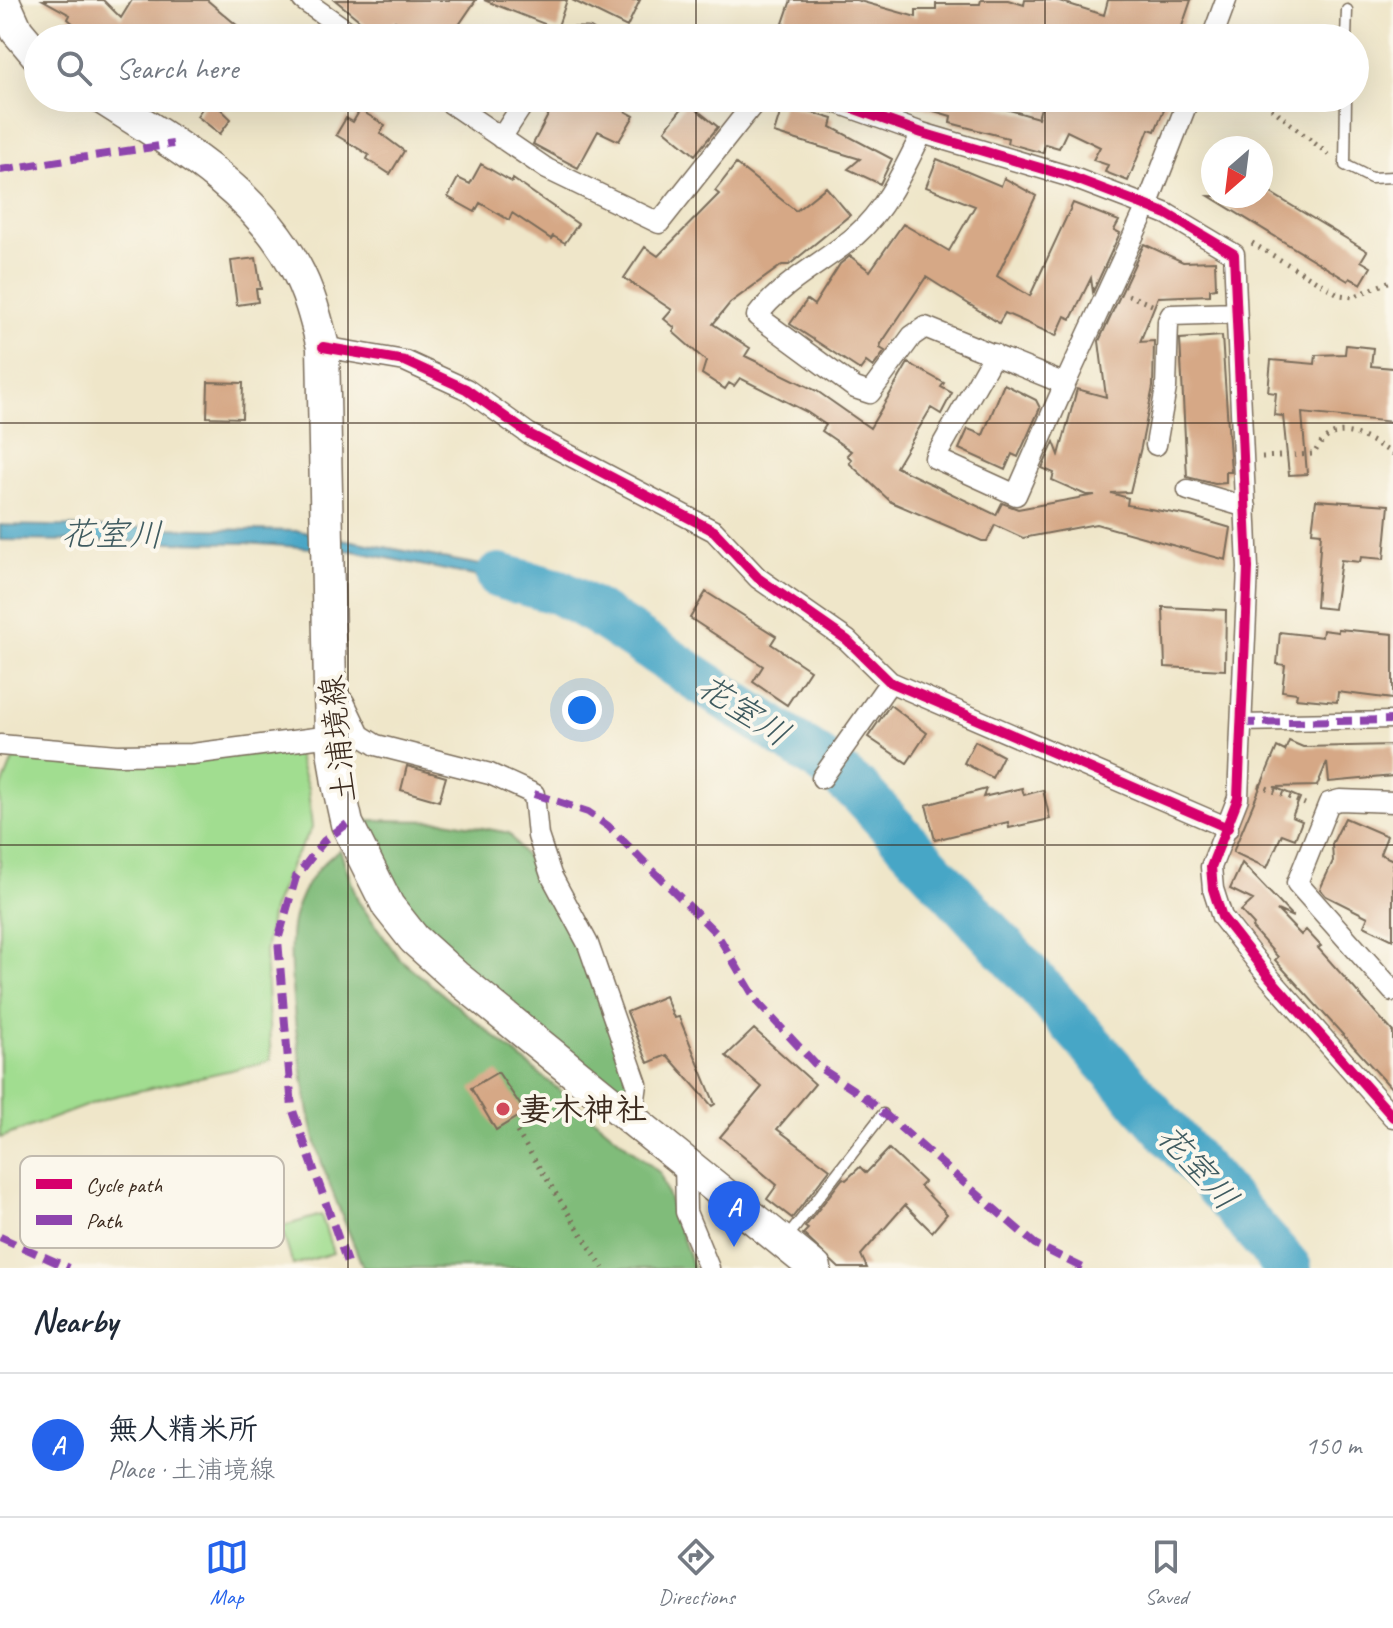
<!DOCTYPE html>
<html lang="en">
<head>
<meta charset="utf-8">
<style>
	:root { --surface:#fff; --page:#f6f6f7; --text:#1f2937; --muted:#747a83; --line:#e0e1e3; --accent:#2563eb }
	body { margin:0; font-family:Caveat,"Klee One",sans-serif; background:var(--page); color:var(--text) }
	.compass { position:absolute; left:1201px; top:136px; width:72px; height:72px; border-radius:50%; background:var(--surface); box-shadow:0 8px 32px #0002; rotate:208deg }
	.you { position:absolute; left:582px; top:710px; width:28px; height:28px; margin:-20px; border:6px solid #fff; border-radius:50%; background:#1a73e8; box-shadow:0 0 0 12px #1a73e833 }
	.badge { display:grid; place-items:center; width:52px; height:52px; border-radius:50%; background:var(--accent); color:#fff; font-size:26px; font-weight:700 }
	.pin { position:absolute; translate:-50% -66px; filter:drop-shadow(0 2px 4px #0008) }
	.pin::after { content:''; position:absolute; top:42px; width:28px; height:24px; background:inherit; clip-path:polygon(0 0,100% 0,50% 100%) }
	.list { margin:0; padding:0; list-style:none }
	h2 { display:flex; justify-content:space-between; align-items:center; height:104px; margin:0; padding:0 32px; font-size:34px }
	h2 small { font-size:26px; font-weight:400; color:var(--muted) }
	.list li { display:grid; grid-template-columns:52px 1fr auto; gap:24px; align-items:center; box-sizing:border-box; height:144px; padding:0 32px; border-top:2px solid var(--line) }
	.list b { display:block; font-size:30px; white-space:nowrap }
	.list p { margin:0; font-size:26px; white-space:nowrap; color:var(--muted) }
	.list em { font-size:26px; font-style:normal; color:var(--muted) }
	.icon { flex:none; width:44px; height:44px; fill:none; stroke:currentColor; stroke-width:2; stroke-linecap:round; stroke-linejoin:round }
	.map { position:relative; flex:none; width:1393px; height:1268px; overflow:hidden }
	.search { position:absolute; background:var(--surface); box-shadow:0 8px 32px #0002; left:24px; right:24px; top:24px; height:88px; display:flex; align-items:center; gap:20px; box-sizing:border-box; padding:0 28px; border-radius:44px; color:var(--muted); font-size:30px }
	.sheet { height:248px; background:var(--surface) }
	nav { display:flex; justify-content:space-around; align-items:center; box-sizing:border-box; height:112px; border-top:2px solid var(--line); background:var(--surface); font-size:22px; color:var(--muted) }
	nav a { display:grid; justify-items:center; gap:4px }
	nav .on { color:var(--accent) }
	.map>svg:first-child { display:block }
	.green { fill:#a1dd90; stroke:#6e8457; stroke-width:2 }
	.forest { fill:#80bc7a; stroke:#5e734c; stroke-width:2 }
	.water { fill:#47a6c6; stroke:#416872; stroke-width:2 }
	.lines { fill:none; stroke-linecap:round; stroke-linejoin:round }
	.river { stroke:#47a6c6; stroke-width:46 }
	.building { fill:#d6a886 }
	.service-casing { stroke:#7a6c5a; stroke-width:13 }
	.pedestrian-casing { stroke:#7a6c5a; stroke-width:19 }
	.minor-casing { stroke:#7a6c5a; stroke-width:23 }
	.primary-casing { stroke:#7a6c5a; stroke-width:35 }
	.path { stroke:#7a6c5a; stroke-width:5; stroke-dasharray:2 6; stroke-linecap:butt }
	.service { stroke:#fff; stroke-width:10 }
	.pedestrian { stroke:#fff; stroke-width:16 }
	.minor { stroke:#fff; stroke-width:20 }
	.primary { stroke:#fff; stroke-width:32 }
	.quiet { stroke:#8e44ad; stroke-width:8; stroke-dasharray:16 8; stroke-linecap:butt }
	.cycleway-casing { stroke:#fbf7ec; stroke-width:15 }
	.cycleway { stroke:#d6006c; stroke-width:10 }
	.grid { fill:none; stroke:#3b2a1e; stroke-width:2; stroke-opacity:0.55 }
	.poi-dot { fill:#d1495b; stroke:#fbf7ec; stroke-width:3 }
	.labels { text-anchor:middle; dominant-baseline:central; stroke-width:8; stroke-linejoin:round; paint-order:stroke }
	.street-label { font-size:32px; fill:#3b2a1e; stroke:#fbf7ec }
	.poi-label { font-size:32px; font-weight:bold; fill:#3b2a1e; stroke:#fbf7ec; text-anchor:start }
	.water-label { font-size:34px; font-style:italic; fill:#405c61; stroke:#fbf7ec }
	.key { fill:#fbf7ec; stroke:#c1baae; stroke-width:2 }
	.key-label { font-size:22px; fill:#3b2a1e }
</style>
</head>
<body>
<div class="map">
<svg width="1393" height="1268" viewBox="0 0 1393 1268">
	<rect width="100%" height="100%" fill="#fbf7ec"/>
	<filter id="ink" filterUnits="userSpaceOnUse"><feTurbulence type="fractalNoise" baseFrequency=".0125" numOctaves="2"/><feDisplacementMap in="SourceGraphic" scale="16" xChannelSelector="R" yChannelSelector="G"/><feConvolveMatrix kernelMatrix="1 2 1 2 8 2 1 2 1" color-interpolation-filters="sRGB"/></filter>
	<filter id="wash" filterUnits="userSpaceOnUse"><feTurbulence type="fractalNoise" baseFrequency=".006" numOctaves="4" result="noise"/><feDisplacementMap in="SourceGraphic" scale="32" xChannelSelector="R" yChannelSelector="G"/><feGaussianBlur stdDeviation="1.8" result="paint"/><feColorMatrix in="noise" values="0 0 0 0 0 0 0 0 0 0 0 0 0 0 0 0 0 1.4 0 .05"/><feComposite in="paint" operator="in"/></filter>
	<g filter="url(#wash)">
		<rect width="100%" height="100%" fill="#efe6c9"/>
		<!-- green -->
		<path class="green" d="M297,754L308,789L312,828L291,864L272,910L265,952L271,1061L107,1098L0,1138V792L15,755Z
			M321,1215L333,1253L293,1265L281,1227Z"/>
		<!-- forest -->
		<path class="forest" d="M361,820L446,821L509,833L558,904L582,952L630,1085L626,1092L609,1086L484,984L427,929L396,895Z
			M340,850L358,901L399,958L660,1173L693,1268H363C349,1230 331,1193 319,1154C305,1110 281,954 295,913C303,887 317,865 340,850Z"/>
		<!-- water -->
		<path class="water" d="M0,525L299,531L517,572L562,585L559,599L532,588L353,551L246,543L0,540Z"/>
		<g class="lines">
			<!-- river -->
			<path class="river" d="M499,576L559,592L597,613L819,759L860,792L1028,974L1289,1268"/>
		</g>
		<g id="blocks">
			<!-- building -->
			<path class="building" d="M43,0H103L121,18L132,0H207L252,38H90L68,19L70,15Z
				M335,0H476L450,38H420L395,21L381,38Z
				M484,0H567L557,29Z
				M572,0H640L627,27Z
				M791,0H856L916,17V10H936V4H980L981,0H1008L1024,5L1025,0H1056L1104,15L1108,0H1191L1178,38H854L828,30L826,38H778Z
				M209,98L231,119L220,134L197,116Z
				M557,98H601L634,116L619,141L598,131L578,168L533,144Z
				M911,98H990L988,104L1038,118L1044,98H1155L1167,103L1155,131L1149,129L1128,181L1105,172L1108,165L1093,160L1100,147L1067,131L1059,148L1045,144L1043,153L1007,143L1008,138L950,123L951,116L910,104Z
				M687,102L718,127L695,155L665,130Z
				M783,104L833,119L831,127L892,159L880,184L848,169L860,159L774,133Z
				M360,110L385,125L380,133L404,151L390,174L367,159L369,155L336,135L346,118L353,122Z
				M937,159L1001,186L1004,178L1036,196L997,276L1030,296L1073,203L1119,221L1114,230L1120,233L1093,292L1091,278L1071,319L1065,316L1056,336L1005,313L999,323L926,277L881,344L880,348L885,351L873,367L866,362L860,370L790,324L807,300L814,305L840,264L850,256L870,271L903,224L949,251L975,206L926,187Z
				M481,164L512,182L513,179L578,224L565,243L553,236L551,239L512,213L509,220L480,203L475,212L448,197L458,178L470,184Z
				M736,164L796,211L826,187L850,215L789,265H782L730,303L713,324L750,348L745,356L817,391L870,428L908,363L944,383L941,387L952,393L941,414L931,408L896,467L996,515L1002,503L1018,509L1095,495H1086L1052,480L1054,473L1042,468L1054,442L1059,455L1077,389L1106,397L1099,341L1144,244L1183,262L1215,261L1216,288L1210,289V295L1158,297L1140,342L1154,341L1153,387L1141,447L1130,492L1111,493L1128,498L1127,505L1190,516L1231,528L1226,560L1096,524L1023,538L995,525L987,541H982L891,502L849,463L852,460L847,455L851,451L822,431L826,425L807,412L740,378L734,386L729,383L725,389L702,374L706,361L673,332L675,328L664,319L672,310L624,278L645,247L658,256L719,194L715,191Z
				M1261,187L1367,251L1361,261L1371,267L1361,284L1350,278L1348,281L1209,196H1261Z
				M256,258L261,289H256L258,302L237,305L231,261Z
				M1222,336L1231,472H1226V483L1215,484L1187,477L1180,339Z
				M1346,345L1373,348L1371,366L1393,368V422L1302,413L1307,474L1289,475L1283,416L1274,415L1276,393L1268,392L1271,360L1315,364L1316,355L1345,354Z
				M208,382L243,383L242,418L207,417Z
				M1004,384L1036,400L1040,408L1018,457L1012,454L1005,470L959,449L968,429L983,435Z
				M1316,500L1389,505L1384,559L1361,557L1360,562L1341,560L1334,609L1316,607L1321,533L1312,532Z
				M706,592L776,636L771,644L810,670L787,705L753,682L763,666L690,618Z
				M1163,607L1226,610L1225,670L1165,667Z
				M1338,629L1393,634V699L1338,692L1337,702L1296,698L1297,693L1282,691L1285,665L1277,664L1280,632L1322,637L1323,630L1338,632Z
				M890,705L927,733L907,763L868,737Z
				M975,741L1003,756L992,778L964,763Z
				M1289,741L1303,747L1393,745V776L1329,782L1327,762L1317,786L1274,787L1300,798L1292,817L1302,821L1295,839L1282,834L1267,868L1233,852L1277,747L1285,751Z
				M407,766L446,777L439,801L401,790Z
				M1022,788L1024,795L1043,790L1050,819L1009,828L1008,822L935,840L926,805L986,789L983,797Z
				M1345,818L1387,836L1380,854L1393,860V940L1364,926L1368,917L1326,896L1320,889L1333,861L1332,844Z
				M1242,863L1293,917L1277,910L1301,935L1306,930L1321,946L1318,948L1393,1032V1090L1275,960L1278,957L1252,928L1254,925L1241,911L1253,900L1230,889Z
				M665,996L674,1018L679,1017L715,1104L712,1106L667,1055L648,1063L627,1012Z
				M754,1029L815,1084L777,1129L830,1169L792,1218L767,1199L777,1185L720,1137L762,1087L726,1056Z
				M498,1072L525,1112L496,1130L471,1088Z
				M889,1149L924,1182L920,1186L947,1214L932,1232L905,1205L861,1255L867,1268H839L803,1234L808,1229L805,1227L843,1178L846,1180L860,1167L866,1173Z"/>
		</g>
	</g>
	<g filter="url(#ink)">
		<use href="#blocks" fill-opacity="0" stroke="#7a6c5a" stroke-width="2"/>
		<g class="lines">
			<!-- service casing -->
			<g class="service-casing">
				<path id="service" d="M1346,38L1347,10
					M1346,98L1345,165L1371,178L1393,177
					M786,1239L883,1114"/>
			</g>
			<!-- pedestrian casing -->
			<g class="pedestrian-casing">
				<path id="pedestrian" d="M1240,723L1393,720"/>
			</g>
			<!-- minor casing -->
			<g class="minor-casing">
				<path id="minor" d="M303,0L357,38
					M570,38H587
					M1212,38L1226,0
					M443,98L547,169L659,223L758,98
					M824,98L922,133L1071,177L1147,206L1167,214L1234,254L1248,568L1238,798L1211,867L1213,889L1222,917L1269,977L1393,1117
					M922,133C903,171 887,208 854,237C823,263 781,283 757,316L855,388L870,393L912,336L925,327L1065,384L1147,206L1189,98
					M501,138L527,98
					M323,347L405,361L466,389L529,434L714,531L758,578L847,640L890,682L1228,828
					M994,354L935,458L1016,495L1065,384
					M1156,445L1166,388L1168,321L1171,315L1236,313
					M1188,490L1246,507
					M331,703L344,702L360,735L376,745L490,774L534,794L538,836L551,875L588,944L637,1084L632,1120
					M0,745L117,755L192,754L331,736
					M822,778L890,682
					M1393,802L1340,800L1329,803L1297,883L1393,991
					M685,1163L686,1212L709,1268"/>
			</g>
			<!-- primary casing -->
			<g class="primary-casing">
				<path id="primary" d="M3,0L17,31L38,56
					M102,98C174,144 253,188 295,266C309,291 316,319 323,347L331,736L338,783L347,824L388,906L414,939L455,976L815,1268"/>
			</g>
			<!-- path -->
			<path class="path" d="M1259,98L1329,155
				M1252,243L1340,295L1353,297L1393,280
				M1128,295L1152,305
				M1262,457L1314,454C1333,415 1366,437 1393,454
				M1259,785L1305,804
				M517,1132L603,1268"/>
			<!-- service -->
			<use href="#service" class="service"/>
			<!-- pedestrian -->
			<use href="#pedestrian" class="pedestrian"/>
			<!-- minor -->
			<use href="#minor" class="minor"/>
			<!-- primary -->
			<use href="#primary" class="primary"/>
			<!-- quiet -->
			<path class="quiet" d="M0,170L173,144
				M1240,723L1393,720
				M534,794L588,812L608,826L717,934L758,1003L817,1066L866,1098L1035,1244L1083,1268
				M347,824L324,841L296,877L278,940L292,1108L349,1268
				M0,1237L69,1268"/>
			<!-- cycleway casing -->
			<g class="cycleway-casing">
				<path id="cycleway" d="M824,98L922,133L1071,177L1147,206L1167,214L1234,254L1248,568L1238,798L1211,867L1213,889L1222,917L1269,977L1393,1117
					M323,347L405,361L466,389L529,434L714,531L758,578L847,640L890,682L1228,828"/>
			</g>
			<!-- cycleway -->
			<use href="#cycleway" class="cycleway"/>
		</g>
	</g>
	<!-- grid -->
	<path class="grid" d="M348,0V38M696,0V38M1045,0V38M348,98V1268M696,98V1268M1045,98V1268M0,423H1393M0,845H1393"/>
	<!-- markers -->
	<circle class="poi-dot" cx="503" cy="1109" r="8"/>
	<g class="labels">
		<!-- street labels -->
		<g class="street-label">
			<text transform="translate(338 739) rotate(-96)">土浦境線</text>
		</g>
		<!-- poi labels -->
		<g class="poi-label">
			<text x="519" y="1109">妻木神社</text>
		</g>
		<!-- water labels -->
		<g class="water-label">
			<text transform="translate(112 534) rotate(1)">花室川</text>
			<text transform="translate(744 710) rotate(33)">花室川</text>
			<text transform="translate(1198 1167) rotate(48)">花室川</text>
		</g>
	</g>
	<!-- legend -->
	<rect x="20" y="1156" width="264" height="92" rx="12" class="key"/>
	<rect x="36" y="1179" width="36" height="10" fill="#d6006c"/>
	<rect x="36" y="1215" width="36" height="10" fill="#8e44ad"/>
	<g class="key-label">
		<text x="86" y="1192">Cycle path</text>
		<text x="86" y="1228">Path</text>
	</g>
</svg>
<svg class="compass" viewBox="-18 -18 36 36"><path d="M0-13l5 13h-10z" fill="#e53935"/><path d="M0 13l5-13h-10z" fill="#747a83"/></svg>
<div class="you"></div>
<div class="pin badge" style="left:734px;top:1247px">A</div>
<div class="search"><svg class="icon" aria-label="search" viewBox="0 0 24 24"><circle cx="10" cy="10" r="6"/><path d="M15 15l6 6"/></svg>Search here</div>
</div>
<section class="sheet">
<h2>Nearby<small></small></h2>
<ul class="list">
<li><span class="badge">A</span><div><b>無人精米所</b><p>Place · 土浦境線</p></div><em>150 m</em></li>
</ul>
</section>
<nav>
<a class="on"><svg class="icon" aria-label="map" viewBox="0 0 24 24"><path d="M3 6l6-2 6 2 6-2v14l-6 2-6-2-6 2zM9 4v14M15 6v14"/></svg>Map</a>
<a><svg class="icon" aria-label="directions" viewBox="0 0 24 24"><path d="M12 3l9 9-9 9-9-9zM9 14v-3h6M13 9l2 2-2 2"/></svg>Directions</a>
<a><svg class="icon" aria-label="saved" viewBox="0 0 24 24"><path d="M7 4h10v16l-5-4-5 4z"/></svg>Saved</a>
</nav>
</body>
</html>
